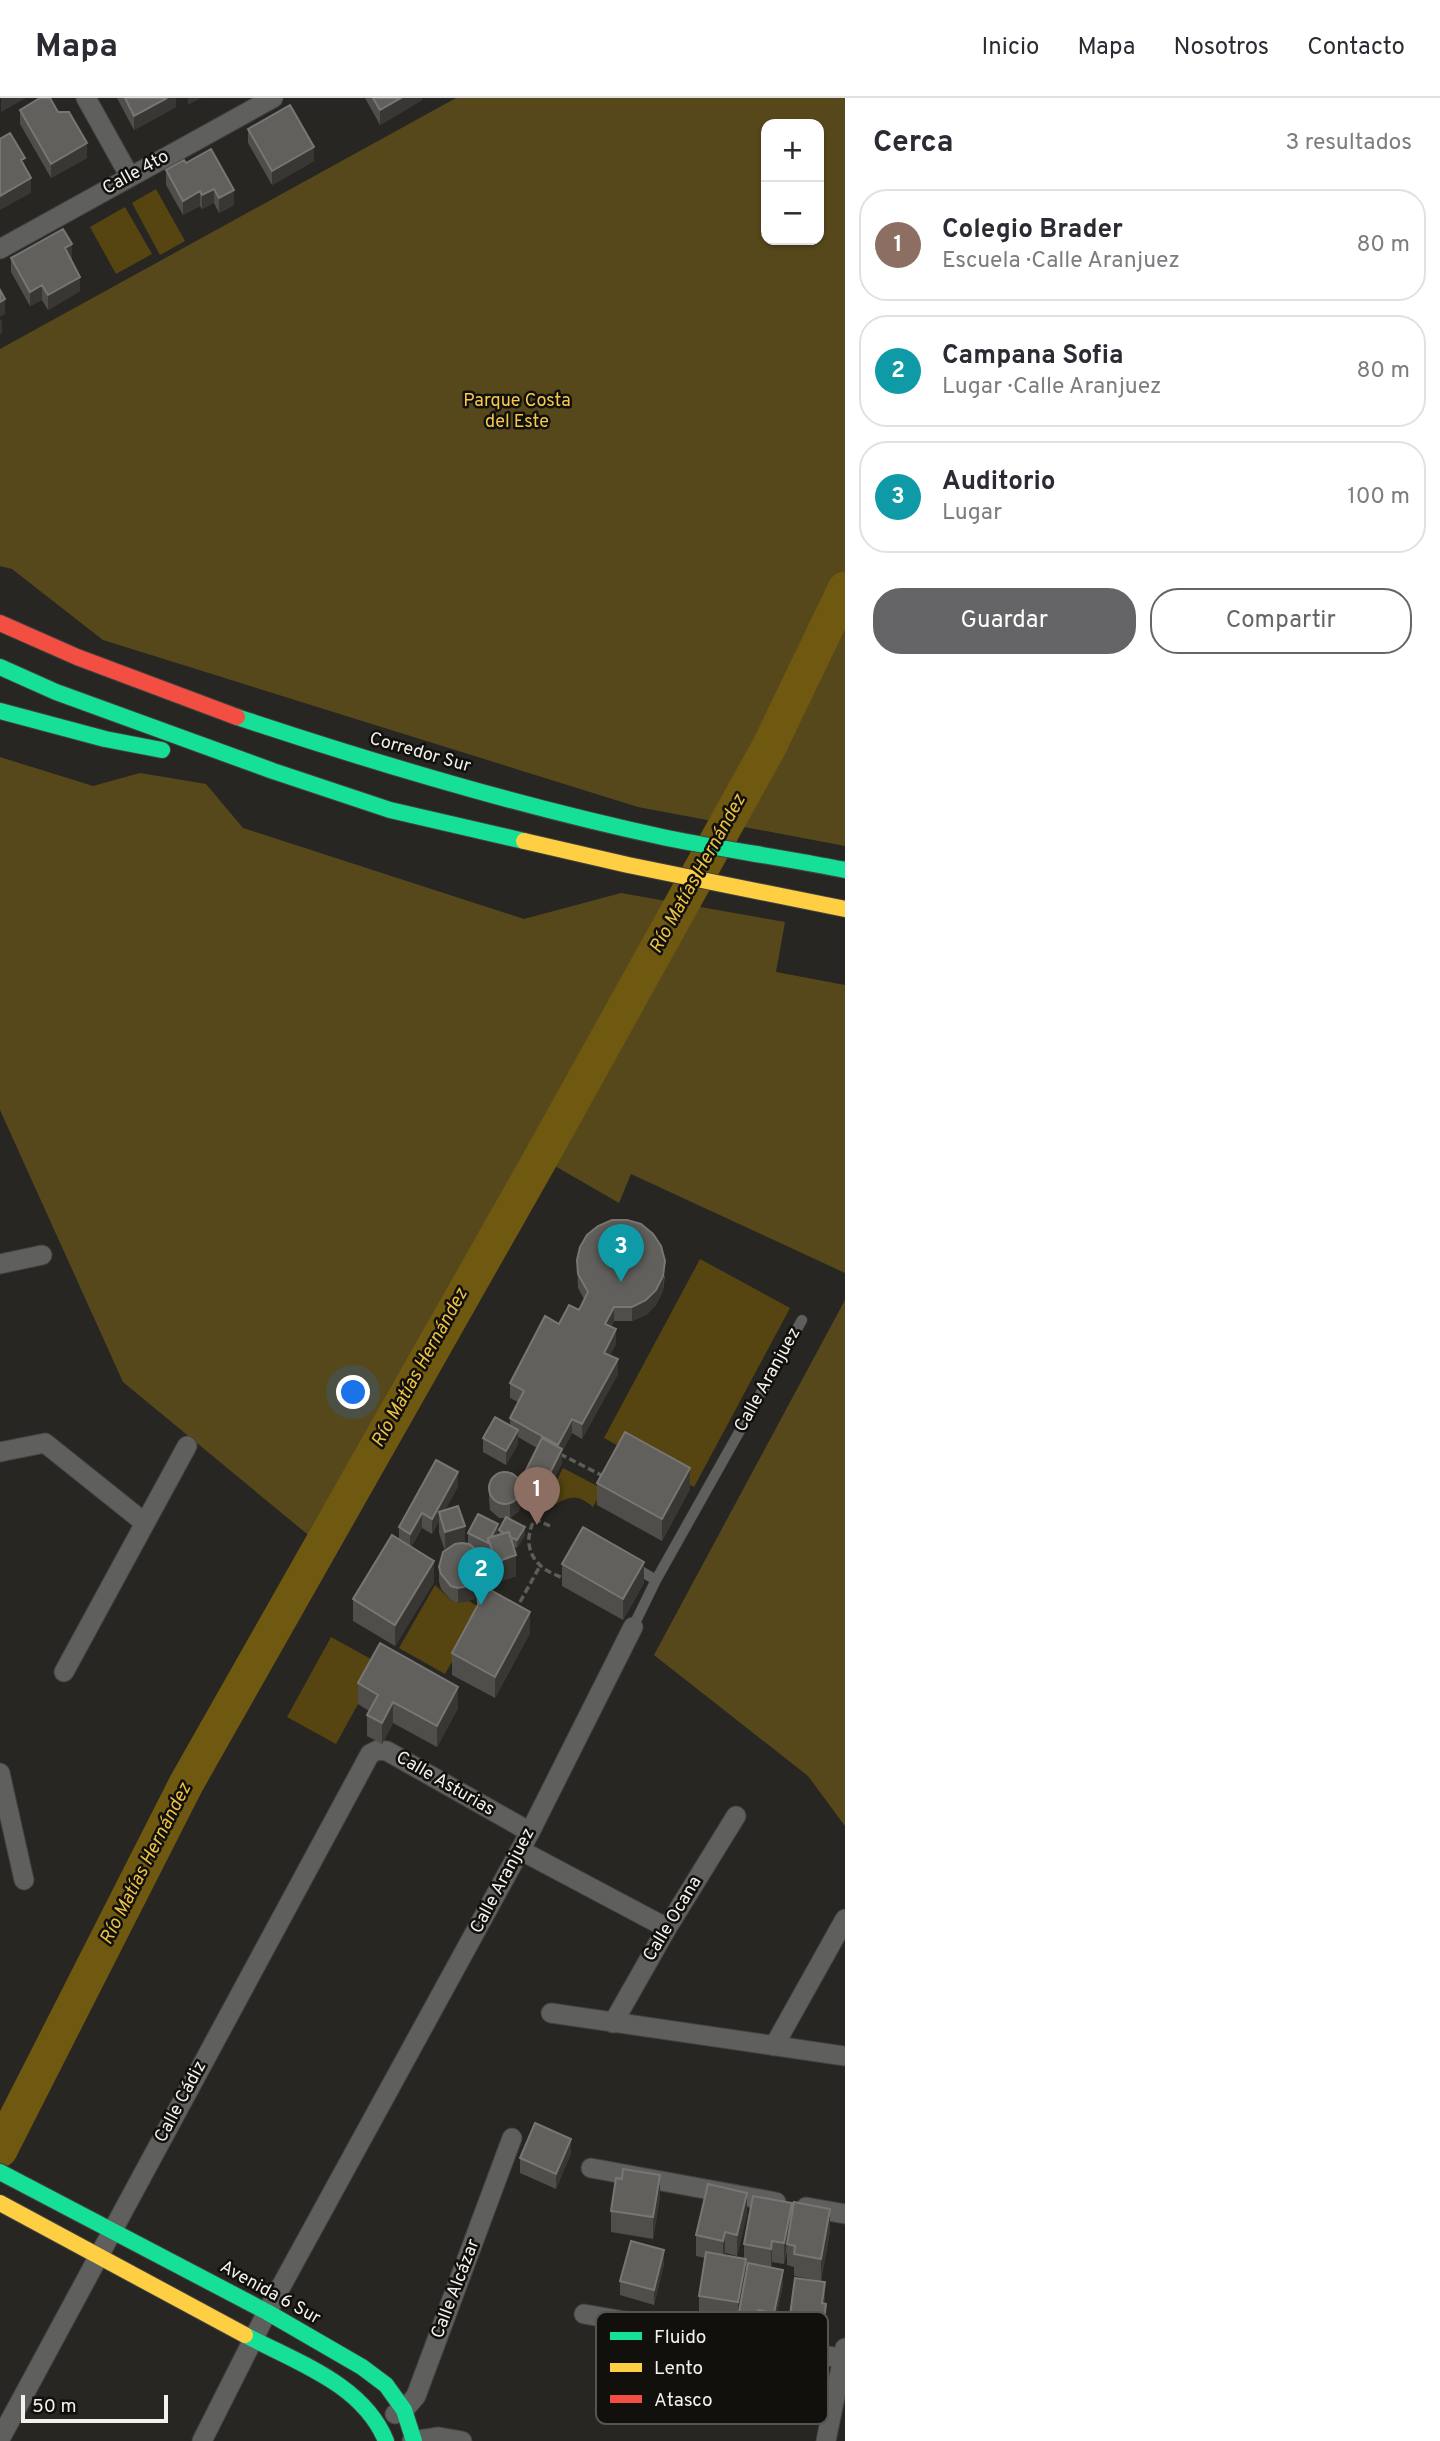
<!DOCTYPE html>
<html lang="es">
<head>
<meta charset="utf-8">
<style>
	:root { --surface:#fff; --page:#f2f2f3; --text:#2b2b33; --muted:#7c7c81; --line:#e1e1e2; --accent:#656466 }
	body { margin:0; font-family:Overpass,sans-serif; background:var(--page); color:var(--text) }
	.controls { position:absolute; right:21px; top:21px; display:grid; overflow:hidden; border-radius:14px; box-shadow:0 2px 5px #0004 }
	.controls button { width:63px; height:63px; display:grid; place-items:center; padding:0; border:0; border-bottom:2px solid var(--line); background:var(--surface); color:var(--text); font:35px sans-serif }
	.scale { position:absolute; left:21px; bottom:18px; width:147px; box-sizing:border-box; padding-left:7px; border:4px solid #f3f1ec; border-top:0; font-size:19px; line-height:24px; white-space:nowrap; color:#f3f1ec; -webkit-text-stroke:5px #11100d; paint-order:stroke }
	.you { position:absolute; left:354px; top:1295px; width:24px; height:24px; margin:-18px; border:5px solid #fff; border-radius:50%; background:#1a73e8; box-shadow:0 0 0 10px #1a73e833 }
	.badge { display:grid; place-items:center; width:46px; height:46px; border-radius:50%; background:var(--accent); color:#fff; font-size:23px; font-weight:700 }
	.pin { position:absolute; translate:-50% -58px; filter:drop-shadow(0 2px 4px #0008) }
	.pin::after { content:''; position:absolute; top:37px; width:24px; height:21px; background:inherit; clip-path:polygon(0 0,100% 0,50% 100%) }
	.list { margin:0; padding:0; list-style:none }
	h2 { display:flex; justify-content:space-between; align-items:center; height:91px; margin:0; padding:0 28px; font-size:30px }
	h2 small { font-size:23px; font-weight:400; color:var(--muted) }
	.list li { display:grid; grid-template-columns:46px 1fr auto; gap:21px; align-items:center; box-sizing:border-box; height:112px; margin:0 14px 14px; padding:0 14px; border:2px solid var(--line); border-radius:28px }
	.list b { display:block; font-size:26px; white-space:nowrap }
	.list p { margin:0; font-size:23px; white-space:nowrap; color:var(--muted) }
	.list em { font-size:23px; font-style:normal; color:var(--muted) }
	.actions { display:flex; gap:14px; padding:21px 28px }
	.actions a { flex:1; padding:16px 0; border:2px solid var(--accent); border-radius:28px; text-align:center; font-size:24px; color:var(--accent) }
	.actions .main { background:var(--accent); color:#fff }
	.map { position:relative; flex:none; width:845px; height:2343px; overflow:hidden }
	header { display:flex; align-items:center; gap:42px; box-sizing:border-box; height:98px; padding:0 35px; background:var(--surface); border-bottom:2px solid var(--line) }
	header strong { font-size:33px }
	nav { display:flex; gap:38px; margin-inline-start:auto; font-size:24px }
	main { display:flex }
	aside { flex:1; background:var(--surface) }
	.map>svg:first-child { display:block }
	.green { fill:#564511 }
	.forest { fill:#57481c; fill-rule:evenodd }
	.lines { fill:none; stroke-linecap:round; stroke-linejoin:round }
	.river { stroke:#6f5810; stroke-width:35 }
	.lane-casing { stroke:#43423f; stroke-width:11 }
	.street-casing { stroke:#43423f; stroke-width:21 }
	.fast-casing { stroke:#43423f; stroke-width:18 }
	.slow-casing { stroke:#43423f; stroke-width:18 }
	.jam-casing { stroke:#43423f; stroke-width:18 }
	.path { stroke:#5d5d59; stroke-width:3.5; stroke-dasharray:7 3.5; stroke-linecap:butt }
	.lane { stroke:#5f5f5e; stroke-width:10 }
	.street { stroke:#5f5f5e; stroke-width:19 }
	.fast { stroke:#16e098; stroke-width:16 }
	.slow { stroke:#ffcf43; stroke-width:16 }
	.jam { stroke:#f24e42; stroke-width:16 }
	.wall { fill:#4f4e4a }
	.shaded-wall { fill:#383733 }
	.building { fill:#61605c; stroke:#787672; stroke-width:2 }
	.labels { text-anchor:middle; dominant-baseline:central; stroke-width:5; stroke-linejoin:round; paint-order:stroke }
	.street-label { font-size:18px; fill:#f3f1ec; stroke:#11100d }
	.park-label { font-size:18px; fill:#f7ca4b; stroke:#11100d }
	.water-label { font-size:19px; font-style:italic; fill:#edc140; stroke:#11100d }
	.key { fill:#11100d; stroke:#555450; stroke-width:2 }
	.key-label { font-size:19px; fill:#f3f1ec }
</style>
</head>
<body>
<header>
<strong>Mapa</strong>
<nav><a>Inicio</a><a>Mapa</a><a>Nosotros</a><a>Contacto</a></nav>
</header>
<main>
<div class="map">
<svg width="845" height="2343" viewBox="0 0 845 2343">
	<rect width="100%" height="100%" fill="#272622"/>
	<!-- green -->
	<path class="green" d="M156,91L185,143L160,157L132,105Z
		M125,109L152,156L116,176L90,129Z
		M700,1161L790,1210L694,1389L604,1340Z
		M563,1370L603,1391L593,1409C576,1395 570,1398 551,1409L544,1406Z
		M435,1487L451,1502L458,1505L469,1503L482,1511L445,1576L399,1550Z
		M331,1539L380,1566L336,1646L287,1619Z"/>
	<!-- forest -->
	<path class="forest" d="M456,0H845V748L638,709L103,542L12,471L0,468V251ZM766,26H819V142H766Z
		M0,659L93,688L140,675L206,686L243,730L524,821L621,795L785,824L776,874L845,887V1175L631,1076L619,1105L536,1057L318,1445L123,1284L0,1012Z
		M845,1202V1728L808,1678L654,1557Z"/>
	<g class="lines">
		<!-- river -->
		<path class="river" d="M0,2052L186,1686L538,1065L769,649L845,491"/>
		<!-- lane casing -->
		<g class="lane-casing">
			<path id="lane" d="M632,1468L656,1482
				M633,1529L656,1482L802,1222"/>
		</g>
		<!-- street casing -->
		<g class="street-casing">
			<path id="street" d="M86,0L130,79
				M0,151L273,0
				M0,1166L42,1157
				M0,1354L45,1345L145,1425
				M64,1574L187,1348
				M0,1675L24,1782
				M520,1752L667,1830
				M551,1915L845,1958
				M613,1925L667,1830L736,1718
				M774,1948L845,1821
				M591,2070L776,2104
				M806,2109L845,2116
				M584,2216L845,2261
				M395,2316L404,2312L416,2298L512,2040
				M0,2341L370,1656L378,1652L387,1653L530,1734
				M202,2343L267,2214L530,1734L633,1529
				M412,2343L439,2339L462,2343
				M826,2343L845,2250"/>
		</g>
		<!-- fast casing -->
		<g class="fast-casing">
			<path id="fast" d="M0,569L56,594L273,673L390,712L524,743
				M0,613L105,641L162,652
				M237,619C378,666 522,709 667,740C726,752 786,760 845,772
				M0,2074L267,2214L362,2269L386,2287L404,2312L414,2343
				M245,2237C296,2264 363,2286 386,2343"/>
		</g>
		<!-- slow casing -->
		<g class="slow-casing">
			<path id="slow" d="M524,743L628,767L845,811
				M0,2105L245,2237"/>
		</g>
		<!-- jam casing -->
		<g class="jam-casing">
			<path id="jam" d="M0,525L77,559L237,619"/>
		</g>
		<!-- path -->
		<path class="path" d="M560,1356L603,1378
			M550,1428L535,1421C526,1436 526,1455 541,1468C547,1474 559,1478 567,1482
			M520,1504L540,1468"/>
		<!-- lane -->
		<use href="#lane" class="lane"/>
		<!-- street -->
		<use href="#street" class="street"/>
		<!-- fast -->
		<use href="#fast" class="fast"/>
		<!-- slow -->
		<use href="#slow" class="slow"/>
		<!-- jam -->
		<use href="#jam" class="jam"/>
	</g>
	<!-- wall -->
	<path class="wall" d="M117,0H176V9L134,32Z
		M365,0H422V2L380,27Z
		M20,12L58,14L87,60L51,80L20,26Z
		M248,31L314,63L272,87L248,45Z
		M186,65L234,107L219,115L214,105L202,111L200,108L183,117L166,87V72Z
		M11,160L72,161H71L80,193L48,212L42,202L30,208L11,174Z
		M577,1162L665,1178L663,1193L656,1207L646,1217L632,1223H614L611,1229L616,1246L610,1257L618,1276L582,1341L572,1335L562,1354V1365L546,1397L526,1387V1372L537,1350L518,1339V1346L506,1367L483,1354V1340L510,1327V1320L518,1304L510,1300V1285L559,1226L579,1212L584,1201L578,1190Z
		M597,1385L690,1391L662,1443L597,1407Z
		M489,1386L522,1403L519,1413L510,1420H508L525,1437L517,1450L513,1448L516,1478L496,1485L488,1459L480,1456L484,1483L483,1490L474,1501L458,1505L451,1502L441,1491L439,1483V1469L445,1453L439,1435V1423L432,1436L422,1430L411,1449L434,1484L395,1548L353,1523V1501L399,1442V1429L458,1388L445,1412L465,1446H468V1435L499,1437V1432L506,1420H499L490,1412L489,1400Z
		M562,1466L644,1485L623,1522L562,1488Z
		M477,1498L530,1535L495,1600L452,1577V1555L477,1508Z
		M358,1585L458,1610L437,1649L393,1625L382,1646L367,1638V1617L369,1613L358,1606Z
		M571,2055L556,2091L520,2075V2060Z
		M622,2081L660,2098L653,2141L611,2134V2113Z
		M747,2116L737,2158L725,2155V2157L744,2161V2146L792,2118L830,2133L821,2183L794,2178V2169L787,2167V2153L784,2166L772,2164L771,2170L783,2186L774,2229L758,2226L757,2232L739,2228V2223L738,2226L699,2219V2198L705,2160L696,2158V2137Z
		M664,2166L654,2207L620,2197V2183Z
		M825,2199L824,2206L826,2221L824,2236L790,2232V2217Z"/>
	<!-- shaded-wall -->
	<path class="shaded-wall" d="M1,0H26L1,14Z
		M167,0H176V9L134,32V18Z
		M188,0H201L188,7Z
		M401,0H422V2L380,27V12Z
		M87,45V60L51,80V66Z
		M314,49V63L272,87V73Z
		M31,80V95L0,112V98Z
		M214,91V105L202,111V97Z
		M234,92V107L219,115V100Z
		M200,93V108L183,117V103Z
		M72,146V161L65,165V150Z
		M80,179V193L48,212V197Z
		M42,187V202L30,208V194Z
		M5,201V216L0,219V204Z
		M2,221V235L0,237V222Z
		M665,1163L663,1193L656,1207L646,1217L632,1223V1209Z
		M614,1209V1223L605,1241V1226Z
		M616,1231V1246L604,1269V1255Z
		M618,1261V1276L582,1341V1326Z
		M572,1321V1335L562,1354V1365L546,1397V1383L558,1359V1347Z
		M518,1332V1346L506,1367V1353Z
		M690,1370V1391L662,1443V1421Z
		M458,1374V1388L441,1420L439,1414V1423L432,1436V1421Z
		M522,1389V1403L519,1413L510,1420V1406Z
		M422,1415V1430L410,1450V1436Z
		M498,1426V1441L489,1443Z
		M465,1428V1450L445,1455V1434Z
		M525,1429V1437L517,1450V1442Z
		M516,1457V1478L496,1485V1464Z
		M434,1463V1484L395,1548V1527Z
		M644,1464V1485L623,1522V1501Z
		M484,1468L483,1490L474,1501L458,1505V1490Z
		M530,1514V1535L495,1600V1579Z
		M458,1589V1610L437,1649V1628Z
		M393,1604V1625L382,1646V1625Z
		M571,2041V2055L556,2091V2076Z
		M660,2077V2098L653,2141V2119Z
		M747,2095V2116L737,2158V2137Z
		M792,2105V2127L787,2146L784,2166V2145Z
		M830,2111V2133L821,2183V2161Z
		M725,2134V2155L723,2165V2143Z
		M772,2143V2164L771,2173V2151Z
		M664,2152V2166L654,2207V2192Z
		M746,2161V2182L739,2214L738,2226V2204Z
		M783,2172V2186L774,2229V2215Z
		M825,2184V2199L822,2220V2205Z
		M826,2206V2221L824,2236V2222Z
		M758,2212V2226L757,2232V2218Z"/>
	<!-- building -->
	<path class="building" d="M40,0H50L58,14H69L87,45L51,66L20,12Z
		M125,0H167L134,18Z
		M373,0H401L380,12Z
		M290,7L314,49L272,73L248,31Z
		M10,35L25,60L21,62L31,80L0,98V41Z
		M211,51L234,92L219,100L214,91L202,97L200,93L183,103L166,72L184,62L186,65Z
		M63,131L72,146L65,150L80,179L48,197L42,187L30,194L11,160Z
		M0,192L5,201L0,204Z
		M612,1122H627L641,1126L653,1136L661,1148L665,1163L663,1178L656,1192L646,1202L632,1209H614L605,1226L616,1231L604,1255L618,1261L582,1326L572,1321L558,1347L510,1320L524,1293L510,1285L545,1218L559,1226L569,1207L579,1212L588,1194L578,1176L577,1162L580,1149L587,1137L598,1128Z
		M495,1319L518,1332L506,1353L483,1340Z
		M625,1334L690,1370L662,1421L597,1385Z
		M542,1340L562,1351L546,1383L526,1372Z
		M436,1362L458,1374L432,1421L422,1415L410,1436L399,1429Z
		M489 1390a16 16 0 1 1 32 0a16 16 0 1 1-32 0Z
		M458,1408L465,1428L445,1434L439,1414Z
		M478,1416L498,1426L491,1439L488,1440V1445L468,1435Z
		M506,1419L525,1429L517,1442L510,1439L509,1434L504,1435L499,1432Z
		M583,1429L644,1464L623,1501L562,1466Z
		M509,1434L516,1457L496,1464L488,1440Z
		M392,1437L434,1463L395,1527L353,1501Z
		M462,1445L469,1446L480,1455L484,1468L483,1476L474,1487L458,1490L451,1488L441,1476L439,1469L443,1454L455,1446Z
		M487,1490L530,1514L495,1579L452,1555Z
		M484,1496L480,1504H478L477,1498Z
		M380,1545L458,1589L437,1628L393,1604L382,1625L367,1617L378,1597L358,1585Z
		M535,2025L571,2041L556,2076L520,2060Z
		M623,2071L660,2077L653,2119L611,2113L616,2080L622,2081Z
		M708,2086L747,2095L737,2137L725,2134L723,2143L696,2137Z
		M753,2098L792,2105L784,2145L772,2143L771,2151L744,2146Z
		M794,2104L830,2111L821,2161L794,2156L795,2148L787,2146Z
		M631,2143L664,2152L654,2192L620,2183Z
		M706,2154L746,2161L738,2204L699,2198Z
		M748,2165L783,2172L774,2215L758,2212L757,2218L739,2214Z
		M795,2180L825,2184L822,2205L826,2206L824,2222L790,2217Z"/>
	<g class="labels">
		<!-- street labels -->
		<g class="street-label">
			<text transform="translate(136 75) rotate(-29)">Calle 4to</text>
			<text transform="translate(420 655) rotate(16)">Corredor Sur</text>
			<text transform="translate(768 1282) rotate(-61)">Calle Aranjuez</text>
			<text transform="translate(445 1686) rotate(30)">Calle Asturias</text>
			<text transform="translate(503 1783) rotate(-62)">Calle Aranjuez</text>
			<text transform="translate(673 1821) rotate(-59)">Calle Ocana</text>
			<text transform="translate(181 2004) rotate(-62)">Calle Cádiz</text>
			<text transform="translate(456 2191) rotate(-69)">Calle Alcázar</text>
			<text transform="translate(270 2195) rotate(29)">Avenida 6 Sur</text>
		</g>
		<!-- park labels -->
		<g class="park-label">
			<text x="517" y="303">Parque Costa<tspan x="517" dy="21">del Este</tspan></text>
		</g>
		<!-- water labels -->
		<g class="water-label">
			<text transform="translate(698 776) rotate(-61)">Río Matías Hernández</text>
			<text transform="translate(420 1270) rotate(-61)">Río Matías Hernández</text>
			<text transform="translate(146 1766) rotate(-63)">Río Matías Hernández</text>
		</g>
	</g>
	<!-- legend -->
	<rect x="596" y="2214" width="232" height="112" rx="10" class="key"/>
	<rect x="610" y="2234" width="32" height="8" fill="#16e098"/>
	<rect x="610" y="2265" width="32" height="9" fill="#ffcf43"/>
	<rect x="610" y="2297" width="32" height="8" fill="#f24e42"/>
	<g class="key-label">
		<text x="654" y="2245">Fluido</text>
		<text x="654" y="2276">Lento</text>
		<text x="654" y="2308">Atasco</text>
	</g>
</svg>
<div class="controls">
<button>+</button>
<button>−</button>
</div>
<div class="scale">50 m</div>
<div class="you"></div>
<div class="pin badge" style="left:537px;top:1427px;background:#8d6e63">1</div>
<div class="pin badge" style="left:481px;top:1507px;background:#0f9aa8">2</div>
<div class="pin badge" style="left:621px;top:1184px;background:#0f9aa8">3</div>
</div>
<aside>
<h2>Cerca<small>3 resultados</small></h2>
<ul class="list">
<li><span class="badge" style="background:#8d6e63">1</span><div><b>Colegio Brader</b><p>Escuela · Calle Aranjuez</p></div><em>80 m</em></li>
<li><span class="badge" style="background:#0f9aa8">2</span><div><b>Campana Sofia</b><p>Lugar · Calle Aranjuez</p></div><em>80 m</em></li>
<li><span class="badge" style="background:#0f9aa8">3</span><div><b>Auditorio</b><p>Lugar</p></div><em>100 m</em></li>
</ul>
<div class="actions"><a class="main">Guardar</a><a>Compartir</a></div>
</aside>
</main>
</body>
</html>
